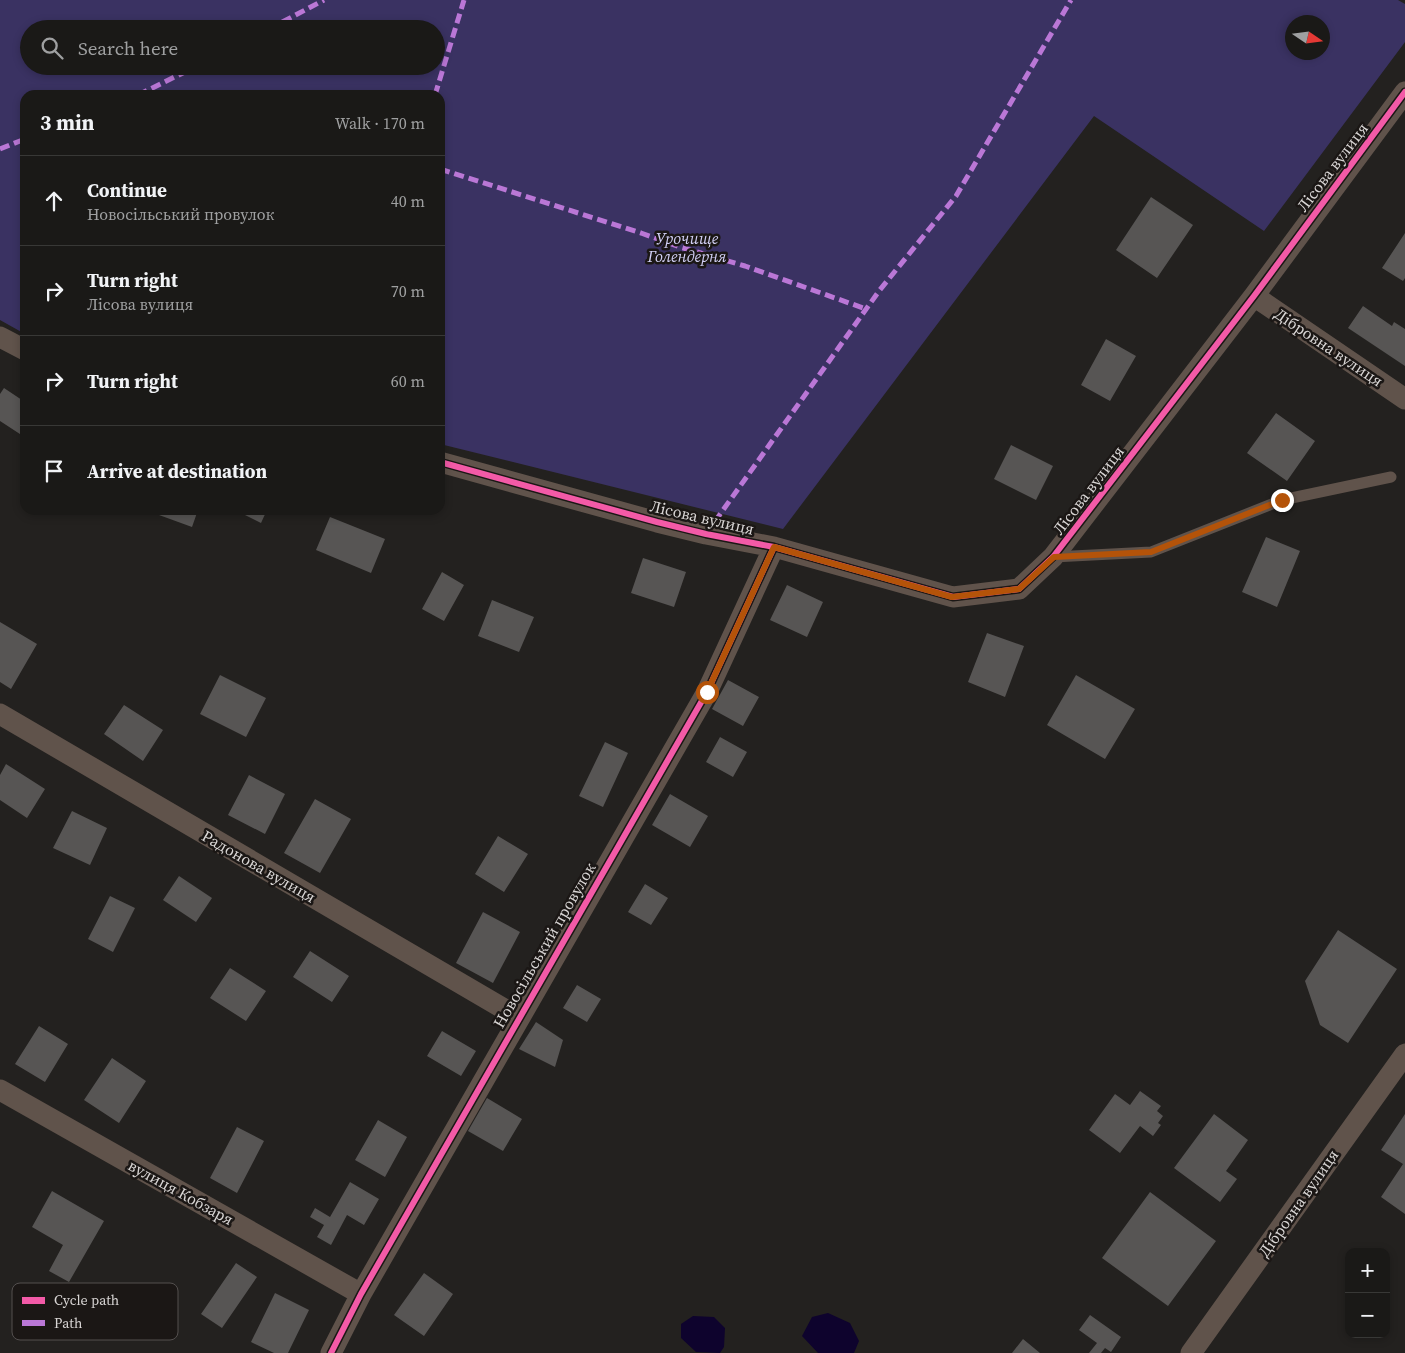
<!DOCTYPE html>
<html lang="en">
<head>
<meta charset="utf-8">
<style>
	:root { --surface:#1a1917; --page:#272624; --text:#f1f3f6; --muted:#9fa0a1; --line:#383836 }
	body { margin:0; font-family:"Source Serif 4",serif; background:var(--page); color:var(--text) }
	.controls { position:absolute; right:15px; bottom:15px; display:grid; overflow:hidden; border-radius:10px; box-shadow:0 2px 8px #0003 }
	.controls button { width:45px; height:45px; display:grid; place-items:center; padding:0; border:0; border-bottom:1px solid var(--line); background:var(--surface); color:var(--text); font:25px sans-serif }
	.compass { position:absolute; left:1285px; top:15px; width:45px; height:45px; border-radius:50%; background:var(--surface); box-shadow:0 2px 8px #0003; rotate:103deg }
	.stop { position:absolute; width:15px; height:15px; margin:-11px; border:4px solid #b45309; border-radius:50%; background:#fff }
	.stop.end { background:#b45309; border-color:#fff; box-shadow:0 1px 5px #0008 }
	.list { margin:0; padding:0; list-style:none }
	h2 { display:flex; justify-content:space-between; align-items:center; height:65px; margin:0; padding:0 20px; font-size:21px }
	h2 small { font-size:16px; font-weight:400; color:var(--muted) }
	.list li { display:grid; grid-template-columns:32px 1fr auto; gap:15px; align-items:center; box-sizing:border-box; height:90px; padding:0 20px; border-top:1px solid var(--line) }
	.list b { display:block; font-size:19px; white-space:nowrap }
	.list p { margin:0; font-size:16px; white-space:nowrap; color:var(--muted) }
	.list em { font-size:16px; font-style:normal; color:var(--muted) }
	.icon { flex:none; width:28px; height:28px; fill:none; stroke:currentColor; stroke-width:2; stroke-linecap:round; stroke-linejoin:round }
	.map { position:relative; flex:none; width:1405px; height:1353px; overflow:hidden }
	.search { position:absolute; background:var(--surface); box-shadow:0 2px 8px #0003; left:20px; top:20px; width:425px; height:55px; display:flex; align-items:center; gap:12px; box-sizing:border-box; padding:0 18px; border-radius:28px; color:var(--muted); font-size:19px }
	.panel { position:absolute; background:var(--surface); box-shadow:0 2px 8px #0003; left:20px; top:90px; width:425px; height:425px; border-radius:15px }
	.map>svg:first-child { display:block }
	.green { fill:#3a3262; fill-rule:evenodd }
	.water { fill:#0e032d }
	.building { fill:#575554 }
	.lines { fill:none; stroke-linecap:round; stroke-linejoin:round }
	.service { stroke:#60534b; stroke-width:11 }
	.minor { stroke:#60534b; stroke-width:21 }
	.quiet { stroke:#ba77d6; stroke-width:5; stroke-dasharray:10 5; stroke-linecap:butt }
	.cycleway-casing { stroke:#1b1715; stroke-width:9 }
	.cycleway { stroke:#f35aa7; stroke-width:6 }
	.route { stroke:#b45309; stroke-width:6 }
	.labels { text-anchor:middle; dominant-baseline:central; stroke-width:5; stroke-linejoin:round; paint-order:stroke }
	.street-label { font-size:16px; fill:#d9d6d5; stroke:#1b1715 }
	.park-label { font-size:16px; font-style:italic; fill:#d2d0f5; stroke:#1b1715 }
	.key { fill:#1b1715; stroke:#54504f; stroke-width:1 }
	.key-label { font-size:14px; fill:#d9d6d5 }
</style>
</head>
<body>
<div class="map">
<svg width="1405" height="1353" viewBox="0 0 1405 1353">
	<rect width="100%" height="100%" fill="#23211f"/>
	<!-- green -->
	<path class="green" d="M0,0H1398L1405,4V42L1264,231L1094,116L783,529L440,444V95H25V334L0,320ZM1292,22H1322V52H1292ZM29,29H436V66H29Z"/>
	<!-- water -->
	<path class="water" d="M828,1313L850,1323L859,1341L854,1353H818L802,1336L812,1317Z
		M693,1316L714,1317L725,1328L724,1347L720,1353L696,1352L681,1338V1324Z"/>
	<!-- building -->
	<path class="building" d="M1151,197L1193,225L1157,278L1116,250Z
		M1405,233V278L1403,281L1382,268Z
		M1363,306L1392,326L1394,322L1405,329V366L1348,328Z
		M1106,339L1136,356L1110,401L1081,385Z
		M4,388L25,402V434L23,436L0,421V394Z
		M1276,413L1315,441L1287,481L1247,453Z
		M1011,445L1053,466L1036,500L994,479Z
		M161,510H198L192,527L159,515Z
		M237,510H267L261,523L237,511Z
		M330,517L385,539L371,573L316,550Z
		M1266,537L1300,551L1277,607L1242,592Z
		M643,558L686,572L674,607L631,593Z
		M442,572L464,585L444,621L422,609Z
		M787,585L823,602L807,637L770,620Z
		M492,600L534,617L519,652L478,636Z
		M0,622L37,644L11,689L0,682Z
		M987,633L1024,646L1005,697L968,682Z
		M220,675L266,698L246,737L200,714Z
		M1076,675L1135,709L1105,759L1047,725Z
		M728,680L759,697L743,726L712,709Z
		M124,705L163,730L143,761L104,734Z
		M720,737L747,752L733,777L706,762Z
		M605,742L628,753L603,807L579,796Z
		M6,764L45,789L27,818L0,800V775Z
		M249,775L285,794L265,834L228,815Z
		M670,794L708,816L690,847L652,825Z
		M315,799L351,819L320,873L284,853Z
		M72,811L107,828L90,865L53,848Z
		M498,836L528,854L504,892L475,874Z
		M179,876L212,898L196,922L163,900Z
		M645,884L668,898L651,925L628,912Z
		M110,896L135,908L113,952L88,939Z
		M483,912L520,932L493,983L456,963Z
		M1338,930L1397,969L1348,1043L1320,1025L1305,981Z
		M310,951L349,976L332,1002L293,977Z
		M230,968L266,991L246,1021L210,998Z
		M577,985L601,999L587,1022L563,1008Z
		M536,1022L563,1040L555,1067L519,1049Z
		M39,1026L68,1044L45,1082L15,1064Z
		M442,1031L476,1051L461,1076L427,1056Z
		M112,1058L146,1081L119,1123L84,1100Z
		M1140,1091L1161,1106L1157,1111L1163,1116L1158,1123L1161,1125L1153,1136L1140,1126L1120,1153L1089,1130L1115,1094L1130,1105Z
		M487,1098L522,1119L503,1151L468,1131Z
		M1214,1114L1248,1140L1226,1171L1237,1179L1220,1202L1174,1168Z
		M1405,1114V1214L1381,1197L1403,1164L1381,1150Z
		M378,1120L407,1137L385,1177L355,1160Z
		M237,1127L264,1141L237,1193L210,1178Z
		M350,1182L379,1199L364,1225L347,1215L331,1245L317,1237L324,1225L310,1217L315,1208L330,1217Z
		M52,1191L104,1221L69,1282L49,1271L63,1245L32,1227Z
		M1150,1192L1216,1241L1168,1306L1102,1258Z
		M236,1263L257,1277L222,1328L201,1314Z
		M424,1273L453,1294L424,1336L394,1315Z
		M275,1293L309,1310L288,1353H274L251,1342Z
		M1090,1315L1121,1337L1111,1352L1105,1348L1101,1353H1089L1097,1343L1079,1330Z
		M1023,1339L1040,1353H1012Z"/>
	<g class="lines">
		<!-- service -->
		<path class="service" d="M1053,557L1151,552L1282,500L1391,477"/>
		<!-- minor -->
		<path class="minor" d="M1254,296L1405,399
			M0,337L25,350
			M440,462L657,522L706,534L774,547L953,597L1019,589L1053,557L1254,296L1405,92
			M0,714L518,1017
			M0,1090L361,1294
			M331,1353L361,1294L707,692L774,547
			M1191,1353L1405,1054"/>
		<!-- quiet -->
		<path class="quiet" d="M269,29L324,0
			M138,95L197,66
			M435,95L464,0
			M0,149L25,139
			M440,169L641,233L680,247L745,266L866,309
			M706,534L879,291L956,196L1071,0"/>
		<!-- cycleway casing -->
		<g class="cycleway-casing">
			<path id="cycleway" d="M440,462L657,522L706,534L774,547L953,597L1019,589L1053,557L1254,296L1405,92
				M331,1353L361,1294L707,692L774,547"/>
		</g>
		<!-- cycleway -->
		<use href="#cycleway" class="cycleway"/>
	</g>
	<g class="lines">
		<!-- route -->
		<path class="route" d="M707,692L774,547L952,597L1019,589L1054,557L1151,552L1282,500"/>
	</g>
	<g class="labels">
		<!-- street labels -->
		<g class="street-label">
			<text transform="translate(1332 167) rotate(-53)">Лісова вулиця</text>
			<text transform="translate(1329 347) rotate(34)">Дібровна вулиця</text>
			<text transform="translate(1088 490) rotate(-53)">Лісова вулиця</text>
			<text transform="translate(702 517) rotate(13)">Лісова вулиця</text>
			<text transform="translate(259 866) rotate(30)">Радонова вулиця</text>
			<text transform="translate(544 945) rotate(-60)">Новосільський провулок</text>
			<text transform="translate(181 1192) rotate(29)">вулиця Кобзаря</text>
			<text transform="translate(1298 1203) rotate(-55)">Дібровна вулиця</text>
		</g>
		<!-- park labels -->
		<g class="park-label">
			<text x="687" y="238">Урочище<tspan x="687" dy="18">Голендерня</tspan></text>
		</g>
	</g>
	<!-- legend -->
	<rect x="12" y="1283" width="166" height="57" rx="8" class="key"/>
	<rect x="22" y="1297" width="23" height="7" fill="#f35aa7"/>
	<rect x="22" y="1320" width="23" height="6" fill="#ba77d6"/>
	<g class="key-label">
		<text x="54" y="1305">Cycle path</text>
		<text x="54" y="1328">Path</text>
	</g>
</svg>
<div class="controls">
<button>+</button>
<button>−</button>
</div>
<svg class="compass" viewBox="-18 -18 36 36"><path d="M0-13l5 13h-10z" fill="#e53935"/><path d="M0 13l5-13h-10z" fill="#9fa0a1"/></svg>
<div class="stop" style="left:707px;top:692px"></div>
<div class="stop end" style="left:1282px;top:500px"></div>
<div class="search"><svg class="icon" aria-label="search" viewBox="0 0 24 24"><circle cx="10" cy="10" r="6"/><path d="M15 15l6 6"/></svg>Search here</div>
<section class="panel">
<h2>3 min<small>Walk · 170 m</small></h2>
<ul class="list">
<li><svg class="icon" aria-label="ahead" viewBox="0 0 24 24"><path d="M12 20V5M6 11l6-6 6 6"/></svg><div><b>Continue</b><p>Новосільський провулок</p></div><em>40 m</em></li>
<li><svg class="icon" aria-label="right" viewBox="0 0 24 24"><path d="M7 20v-9h11M14 6l5 5-5 5"/></svg><div><b>Turn right</b><p>Лісова вулиця</p></div><em>70 m</em></li>
<li><svg class="icon" aria-label="right" viewBox="0 0 24 24"><path d="M7 20v-9h11M14 6l5 5-5 5"/></svg><div><b>Turn right</b></div><em>60 m</em></li>
<li><svg class="icon" aria-label="arrive" viewBox="0 0 24 24"><path d="M6 21V4h12l-3 4 3 4H6"/></svg><div><b>Arrive at destination</b></div></li>
</ul>
</section>
</div>
</body>
</html>
